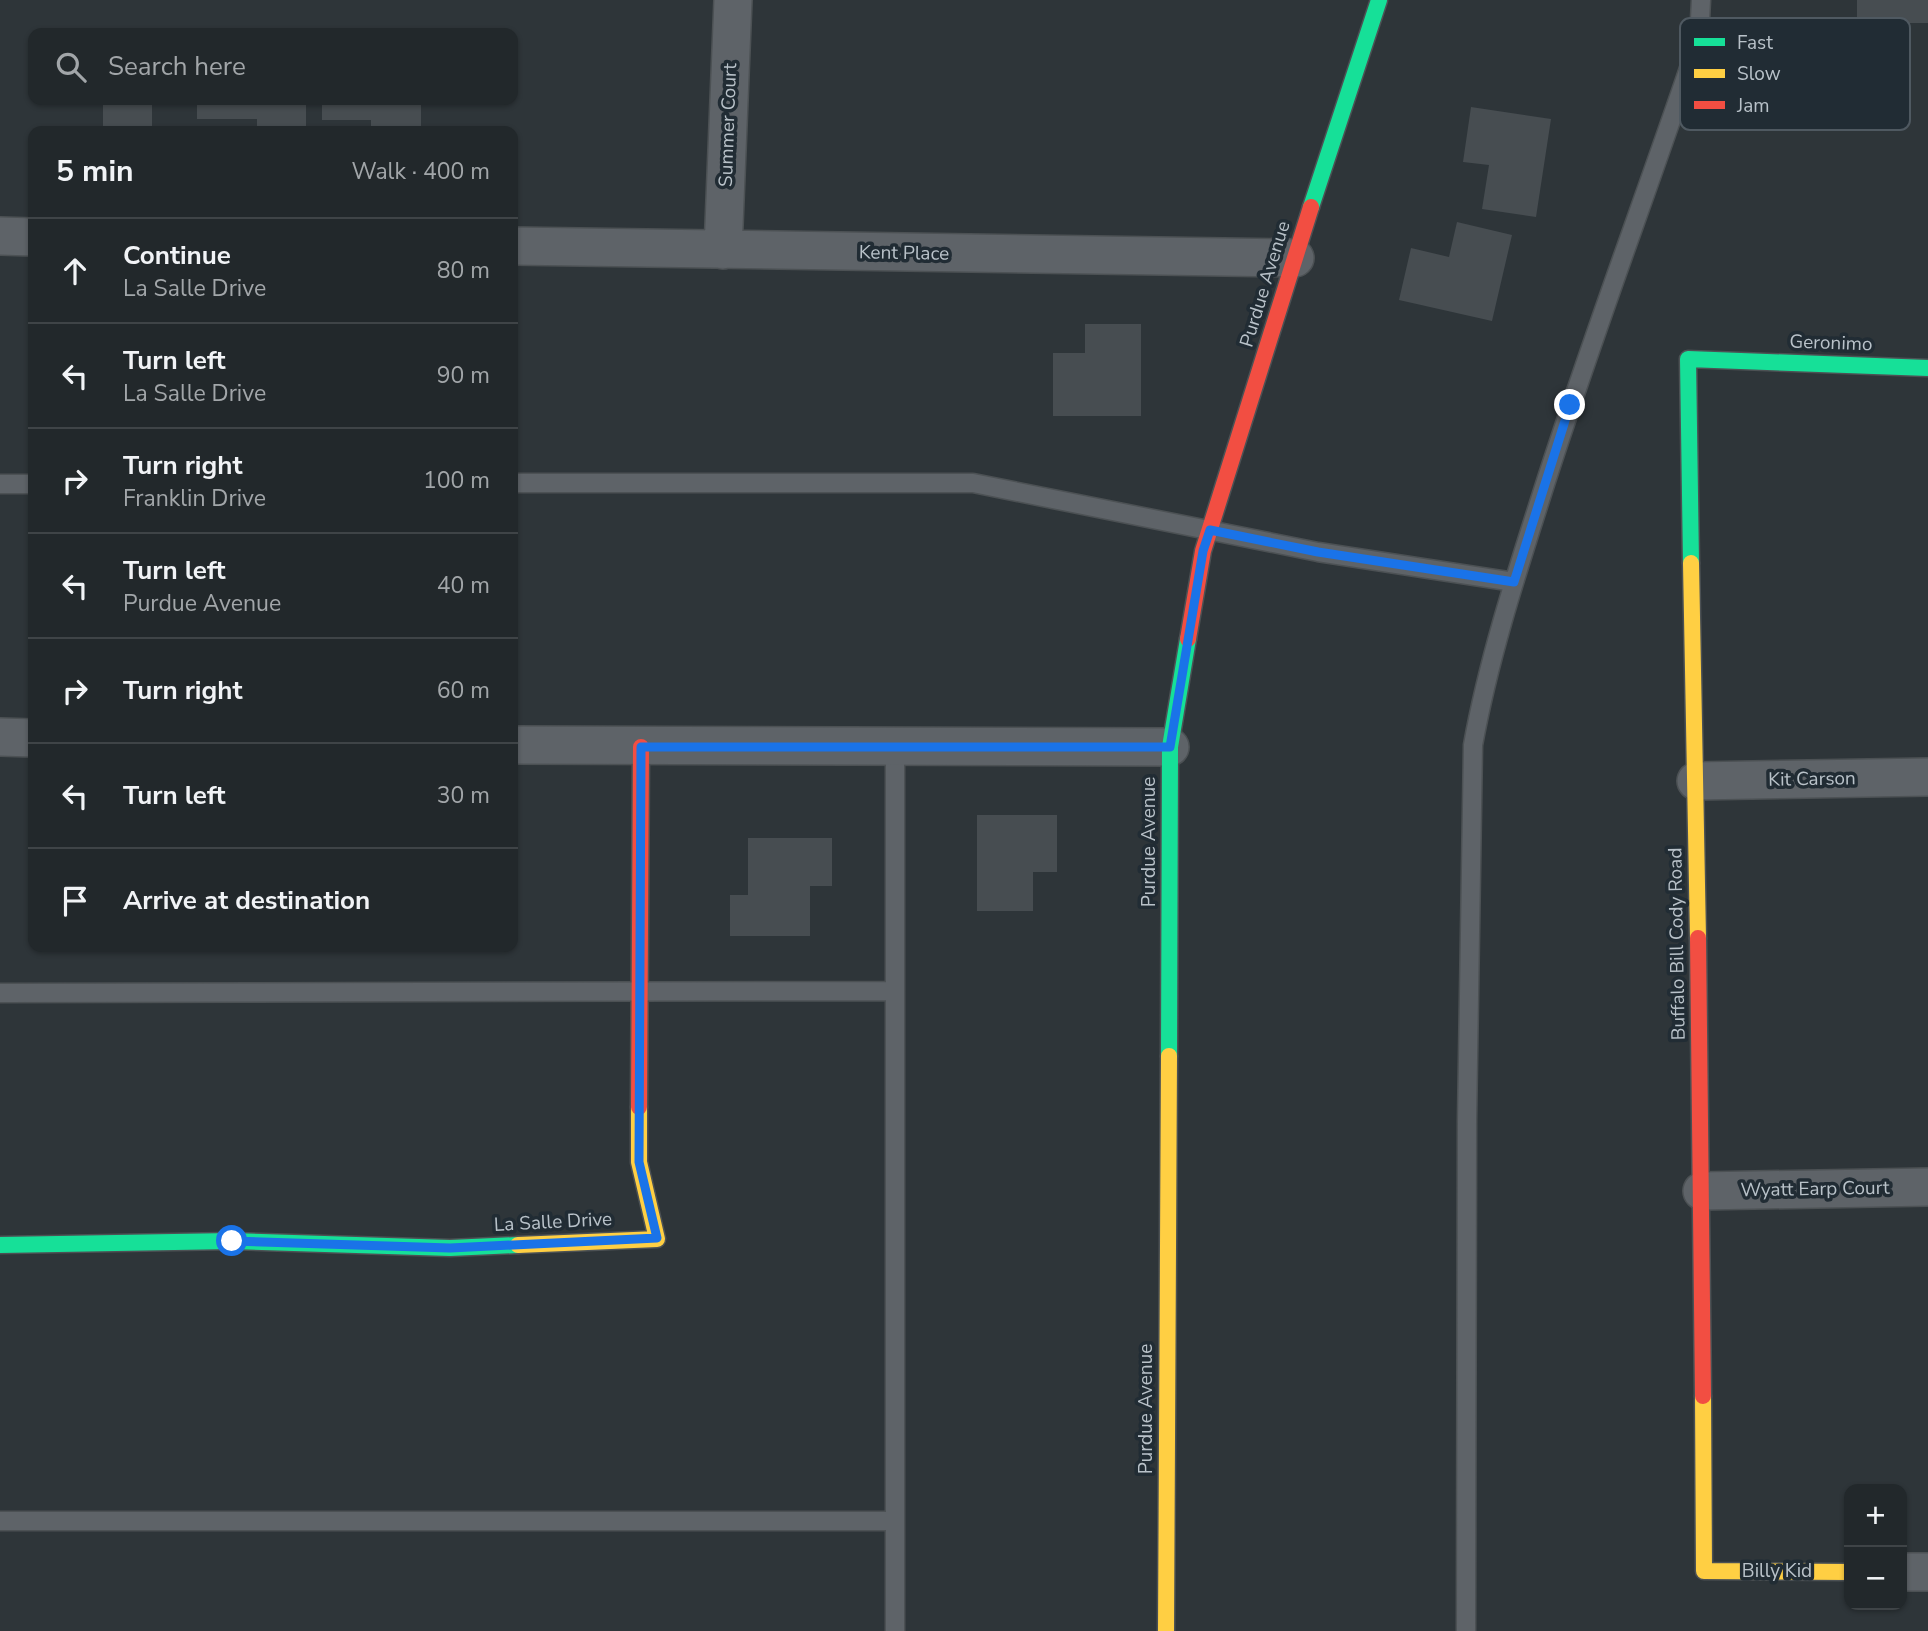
<!DOCTYPE html>
<html lang="en">
<head>
<meta charset="utf-8">
<style>
	:root { --surface:#22282b; --page:#2a3033; --text:#f1f3f6; --muted:#a2a6a9; --line:#3f4447 }
	body { margin:0; font-family:"Nunito Sans",sans-serif; background:var(--page); color:var(--text) }
	.controls { position:absolute; right:21px; bottom:21px; display:grid; overflow:hidden; border-radius:14px; box-shadow:0 2px 5px #0004 }
	.controls button { width:63px; height:63px; display:grid; place-items:center; padding:0; border:0; border-bottom:2px solid var(--line); background:var(--surface); color:var(--text); font:35px sans-serif }
	.stop { position:absolute; width:21px; height:21px; margin:-16px; border:5px solid #1a73e8; border-radius:50%; background:#fff }
	.stop.end { background:#1a73e8; border-color:#fff; box-shadow:0 2px 7px #0008 }
	.list { margin:0; padding:0; list-style:none }
	h2 { display:flex; justify-content:space-between; align-items:center; height:91px; margin:0; padding:0 28px; font-size:30px }
	h2 small { font-size:23px; font-weight:400; color:var(--muted) }
	.list li { display:grid; grid-template-columns:46px 1fr auto; gap:21px; align-items:center; box-sizing:border-box; height:105px; padding:0 28px; border-top:2px solid var(--line) }
	.list b { display:block; font-size:26px; white-space:nowrap }
	.list p { margin:0; font-size:23px; white-space:nowrap; color:var(--muted) }
	.list em { font-size:23px; font-style:normal; color:var(--muted) }
	.icon { flex:none; width:38px; height:38px; fill:none; stroke:currentColor; stroke-width:2; stroke-linecap:round; stroke-linejoin:round }
	.map { position:relative; flex:none; width:1928px; height:1631px; overflow:hidden }
	.search { position:absolute; background:var(--surface); box-shadow:0 2px 5px #0004; left:28px; top:28px; width:490px; height:77px; display:flex; align-items:center; gap:18px; box-sizing:border-box; padding:0 24px; border-radius:14px; color:var(--muted); font-size:26px }
	.panel { position:absolute; background:var(--surface); box-shadow:0 2px 5px #0004; left:28px; top:126px; width:490px; height:826px; border-radius:14px }
	.map>svg:first-child { display:block }
	.building { fill:#474d51 }
	.lines { fill:none; stroke-linecap:round; stroke-linejoin:round }
	.lane-casing { stroke:#4c5154; stroke-width:21 }
	.street-casing { stroke:#4c5154; stroke-width:40 }
	.fast-casing { stroke:#4c5154; stroke-width:19 }
	.slow-casing { stroke:#4c5154; stroke-width:19 }
	.jam-casing { stroke:#4c5154; stroke-width:19 }
	.lane { stroke:#5e6368; stroke-width:18 }
	.street { stroke:#5e6368; stroke-width:37 }
	.fast { stroke:#16e098; stroke-width:16 }
	.slow { stroke:#ffcf43; stroke-width:16 }
	.jam { stroke:#f24e42; stroke-width:16 }
	.route { stroke:#1a73e8; stroke-width:9 }
	.labels { text-anchor:middle; dominant-baseline:central; stroke-width:7; stroke-linejoin:round; paint-order:stroke }
	.street-label { font-size:19px; fill:#b9c2c9; stroke:#212c34 }
	.key { fill:#212c34; stroke:#4f5961; stroke-width:2 }
	.key-label { font-size:19px; fill:#b9c2c9 }
</style>
</head>
<body>
<div class="map">
<svg width="1928" height="1631" viewBox="0 0 1928 1631">
	<rect width="100%" height="100%" fill="#2e3539"/>
	<!-- building -->
	<path class="building" d="M1857,0H1928V23H1857Z
		M103,100H152V131H103Z
		M197,100H306V131H257V119H197Z
		M322,100H421V131H371V120H322Z
		M1471,107L1551,119L1536,217L1482,209L1489,165L1463,162Z
		M1457,222L1512,235L1492,321L1399,300L1411,248L1449,257Z
		M1085,324H1141V416H1053V353H1085Z
		M977,815H1057V872H1033V911H977Z
		M748,838H832V886H810V936H730V895H748Z"/>
	<g class="lines">
		<!-- lane casing -->
		<g class="lane-casing">
			<path id="lane" d="M513,483H973L1318,552L1514,582
				M0,484H33
				M895,748V1631
				M0,993L895,991
				M0,1521H895
				M1466,1631L1467,1121L1473,745C1488,662 1514,581 1540,500C1589,345 1647,193 1699,39L1701,0"/>
		</g>
		<!-- street casing -->
		<g class="street-casing">
			<path id="street" d="M0,236L33,237
				M513,246L1295,258
				M723,250L733,0
				M0,737L33,738
				M513,745L1170,747
				M1696,781L1928,777
				M1702,1191L1928,1187
				M1902,1572H1928"/>
		</g>
		<!-- fast casing -->
		<g class="fast-casing">
			<path id="fast" d="M1311,207L1379,0
				M1691,563L1688,359L1928,368
				M1169,1056L1170,747L1188,639
				M0,1245L232,1241L450,1248L518,1245"/>
		</g>
		<!-- slow casing -->
		<g class="slow-casing">
			<path id="slow" d="M1691,563L1698,938
				M518,1245L657,1239L639,1162V1107
				M1703,1396L1704,1571L1849,1572
				M1166,1631L1169,1056"/>
		</g>
		<!-- jam casing -->
		<g class="jam-casing">
			<path id="jam" d="M1188,639L1203,551L1311,207
				M1698,938L1703,1396
				M639,1107L641,747"/>
		</g>
		<!-- lane -->
		<use href="#lane" class="lane"/>
		<!-- street -->
		<use href="#street" class="street"/>
		<!-- fast -->
		<use href="#fast" class="fast"/>
		<!-- slow -->
		<use href="#slow" class="slow"/>
		<!-- jam -->
		<use href="#jam" class="jam"/>
	</g>
	<g class="lines">
		<!-- route -->
		<path class="route" d="M232,1241L450,1248L657,1238L639,1162L641,747H1170L1203,551L1210,530L1318,552L1514,582L1570,405"/>
	</g>
	<g class="labels">
		<!-- street labels -->
		<g class="street-label">
			<text transform="translate(728 125) rotate(-88)">Summer Court</text>
			<text transform="translate(904 253) rotate(1)">Kent Place</text>
			<text transform="translate(1265 284) rotate(-73)">Purdue Avenue</text>
			<text transform="translate(1831 343) rotate(2)">Geronimo</text>
			<text transform="translate(1812 779) rotate(-1)">Kit Carson</text>
			<text transform="translate(1149 842) rotate(-90)">Purdue Avenue</text>
			<text transform="translate(1677 944) rotate(-91)">Buffalo Bill Cody Road</text>
			<text transform="translate(1815 1189) rotate(-1)">Wyatt Earp Court</text>
			<text transform="translate(553 1222) rotate(-3)">La Salle Drive</text>
			<text transform="translate(1146 1409) rotate(-90)">Purdue Avenue</text>
			<text x="1777" y="1571">Billy Kid</text>
		</g>
	</g>
	<!-- legend -->
	<rect x="1680" y="18" width="230" height="112" rx="10" class="key"/>
	<rect x="1694" y="38" width="31" height="8" fill="#16e098"/>
	<rect x="1694" y="69" width="31" height="9" fill="#ffcf43"/>
	<rect x="1694" y="101" width="31" height="8" fill="#f24e42"/>
	<g class="key-label">
		<text x="1737" y="49">Fast</text>
		<text x="1737" y="80">Slow</text>
		<text x="1737" y="112">Jam</text>
	</g>
</svg>
<div class="controls">
<button>+</button>
<button>−</button>
</div>
<div class="stop" style="left:232px;top:1241px"></div>
<div class="stop end" style="left:1570px;top:405px"></div>
<div class="search"><svg class="icon" aria-label="search" viewBox="0 0 24 24"><circle cx="10" cy="10" r="6"/><path d="M15 15l6 6"/></svg>Search here</div>
<section class="panel">
<h2>5 min<small>Walk · 400 m</small></h2>
<ul class="list">
<li><svg class="icon" aria-label="ahead" viewBox="0 0 24 24"><path d="M12 20V5M6 11l6-6 6 6"/></svg><div><b>Continue</b><p>La Salle Drive</p></div><em>80 m</em></li>
<li><svg class="icon" aria-label="left" viewBox="0 0 24 24"><path d="M17 20v-9H6M10 6l-5 5 5 5"/></svg><div><b>Turn left</b><p>La Salle Drive</p></div><em>90 m</em></li>
<li><svg class="icon" aria-label="right" viewBox="0 0 24 24"><path d="M7 20v-9h11M14 6l5 5-5 5"/></svg><div><b>Turn right</b><p>Franklin Drive</p></div><em>100 m</em></li>
<li><svg class="icon" aria-label="left" viewBox="0 0 24 24"><path d="M17 20v-9H6M10 6l-5 5 5 5"/></svg><div><b>Turn left</b><p>Purdue Avenue</p></div><em>40 m</em></li>
<li><svg class="icon" aria-label="right" viewBox="0 0 24 24"><path d="M7 20v-9h11M14 6l5 5-5 5"/></svg><div><b>Turn right</b></div><em>60 m</em></li>
<li><svg class="icon" aria-label="left" viewBox="0 0 24 24"><path d="M17 20v-9H6M10 6l-5 5 5 5"/></svg><div><b>Turn left</b></div><em>30 m</em></li>
<li><svg class="icon" aria-label="arrive" viewBox="0 0 24 24"><path d="M6 21V4h12l-3 4 3 4H6"/></svg><div><b>Arrive at destination</b></div></li>
</ul>
</section>
</div>
</body>
</html>
